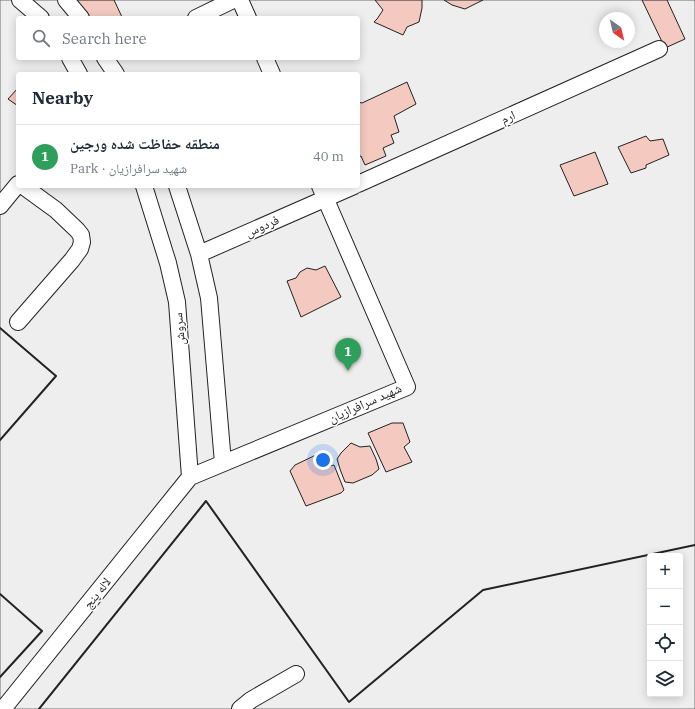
<!DOCTYPE html>
<html lang="en">
<head>
<meta charset="utf-8">
<style>
	:root { --surface:#fff; --page:#f2f2f3; --text:#1f2937; --muted:#747a83; --line:#e0e1e3; --accent:#c62828 }
	body { margin:0; font-family:"IBM Plex Serif","Noto Naskh Arabic",serif; background:var(--page); color:var(--text) }
	.controls { position:absolute; right:12px; bottom:12px; display:grid; overflow:hidden; border-radius:4px; box-shadow:0 2px 10px #0003 }
	.controls button { width:36px; height:36px; display:grid; place-items:center; padding:0; border:0; border-bottom:1px solid var(--line); background:var(--surface); color:var(--text); font:20px sans-serif }
	.compass { position:absolute; left:599px; top:12px; width:36px; height:36px; border-radius:50%; background:var(--surface); box-shadow:0 2px 10px #0003; rotate:146deg }
	.you { position:absolute; left:323px; top:460px; width:14px; height:14px; margin:-10px; border:3px solid #fff; border-radius:50%; background:#1a73e8; box-shadow:0 0 0 6px #1a73e833 }
	.badge { display:grid; place-items:center; width:26px; height:26px; border-radius:50%; background:var(--accent); color:#fff; font-size:13px; font-weight:700 }
	.pin { position:absolute; translate:-50% -33px; filter:drop-shadow(0 1px 2px #0008) }
	.pin::after { content:''; position:absolute; top:21px; width:14px; height:12px; background:inherit; clip-path:polygon(0 0,100% 0,50% 100%) }
	.list { margin:0; padding:0; list-style:none }
	h2 { display:flex; justify-content:space-between; align-items:center; height:52px; margin:0; padding:0 16px; font-size:17px }
	h2 small { font-size:13px; font-weight:400; color:var(--muted) }
	.list li { display:grid; grid-template-columns:26px 1fr auto; gap:12px; align-items:center; box-sizing:border-box; height:64px; padding:0 16px; border-top:1px solid var(--line) }
	.list b { display:block; font-size:15px; white-space:nowrap }
	.list p { margin:0; font-size:13px; white-space:nowrap; color:var(--muted) }
	.list em { font-size:13px; font-style:normal; color:var(--muted) }
	.icon { flex:none; width:22px; height:22px; fill:none; stroke:currentColor; stroke-width:2; stroke-linecap:round; stroke-linejoin:round }
	.map { position:relative; flex:none; width:695px; height:709px; overflow:hidden }
	.search { position:absolute; background:var(--surface); box-shadow:0 2px 10px #0003; left:16px; top:16px; width:344px; height:44px; display:flex; align-items:center; gap:10px; box-sizing:border-box; padding:0 14px; border-radius:4px; color:var(--muted); font-size:15px }
	.panel { position:absolute; background:var(--surface); box-shadow:0 2px 10px #0003; left:16px; top:72px; width:344px; height:116px; border-radius:4px }
	.map>svg:first-child { display:block }
	.green { fill:#eee; stroke:#6f6f6f; fill-rule:evenodd }
	.building { fill:#f3c9c0; stroke:#222 }
	.lines { fill:none; stroke-linecap:round; stroke-linejoin:round }
	.minor-casing { stroke:#222; stroke-width:18 }
	.minor { stroke:#fff; stroke-width:16 }
	.wall { stroke:#222; stroke-width:2 }
	.labels { text-anchor:middle; dominant-baseline:central; stroke-width:3; stroke-linejoin:round; paint-order:stroke }
	.street-label { font-size:13px; fill:#222; stroke:#fff }
</style>
</head>
<body>
<div class="map">
<svg width="695" height="709" viewBox="0 0 695 709">
	<rect width="100%" height="100%" fill="#fff"/>
	<!-- green -->
	<path class="green" d="M0,0H695V709H0ZM18,18H358V58H18ZM605,18H629V42H605ZM18,74H358V186H18ZM650,556H680V694H650Z"/>
	<!-- building -->
	<path class="building" d="M76,0H114L122,17L120,18H85Z
		M375,0H422V8L419,22L407,27L403,35L374,22L377,19L383,10Z
		M444,0H483L465,9L452,5Z
		M642,0H667L685,39L665,48Z
		M407,82L416,104L394,116L399,132L391,135L394,143L383,148L386,156L365,165L361,156L358,157V102L362,103Z
		M18,88V106L8,99Z
		M646,136L650,141L663,139L669,155L646,165V168L631,173L618,147Z
		M595,152L608,184L574,196L560,165Z
		M325,266L341,297L301,317L287,281L296,278L300,272L307,268L316,270Z
		M392,423H403L410,442L404,447L412,462L386,472L368,433Z
		M351,443L360,447L370,446L376,459L379,469L372,475L353,483L345,482L340,469L337,459L341,453Z
		M320,453L326,467L334,465L344,490L341,493L306,506L290,471L295,465Z"/>
	<g class="lines">
		<!-- minor casing -->
		<g class="minor-casing">
			<path id="minor" d="M20,0L41,18
				M66,0L81,18
				M240,0L248,18
				M196,18L233,0
				M70,58L79,74
				M105,58L116,74
				M265,58L272,74
				M358,184L659,49
				M144,186L168,263L177,302L190,477
				M177,186L199,254L209,298L223,463
				M0,206L18,184
				M199,254L354,186
				M18,322L72,260L80,249L82,242L81,235L77,230L56,210L23,186
				M3,709L190,477L407,387L320,186
				M240,709L251,700L296,674"/>
		</g>
		<!-- minor -->
		<use href="#minor" class="minor"/>
		<!-- wall -->
		<path class="wall" d="M0,328L56,376L0,440
			M0,594L42,631L0,677
			M39,709L206,501L349,702L483,590L695,545"/>
	</g>
	<g class="labels">
		<!-- street labels -->
		<g class="street-label">
			<text transform="translate(508 117) rotate(-24)">ارم</text>
			<text transform="translate(262 226) rotate(-24)">فردوس</text>
			<text transform="translate(179 329) rotate(-95)">سروش</text>
			<text transform="translate(365 403) rotate(-24)">شهید سرافرازیان</text>
			<text transform="translate(97 593) rotate(-51)">لاله پنج</text>
		</g>
	</g>
</svg>
<div class="controls">
<button>+</button>
<button>−</button>
<button><svg class="icon" aria-label="locate" viewBox="0 0 24 24"><circle cx="12" cy="12" r="6"/><path d="M12 2v4M12 18v4M2 12h4M18 12h4"/></svg></button>
<button><svg class="icon" aria-label="layers" viewBox="0 0 24 24"><path d="M12 4l9 5-9 5-9-5zM3 14l9 5 9-5"/></svg></button>
</div>
<svg class="compass" viewBox="-18 -18 36 36"><path d="M0-13l5 13h-10z" fill="#e53935"/><path d="M0 13l5-13h-10z" fill="#747a83"/></svg>
<div class="you"></div>
<div class="pin badge" style="left:348px;top:371px;background:#2e9e5b">1</div>
<div class="search"><svg class="icon" aria-label="search" viewBox="0 0 24 24"><circle cx="10" cy="10" r="6"/><path d="M15 15l6 6"/></svg>Search here</div>
<section class="panel">
<h2>Nearby<small></small></h2>
<ul class="list">
<li><span class="badge" style="background:#2e9e5b">1</span><div><b>منطقه حفاظت شده ورجین</b><p>Park · شهید سرافرازیان</p></div><em>40 m</em></li>
</ul>
</section>
</div>
</body>
</html>
